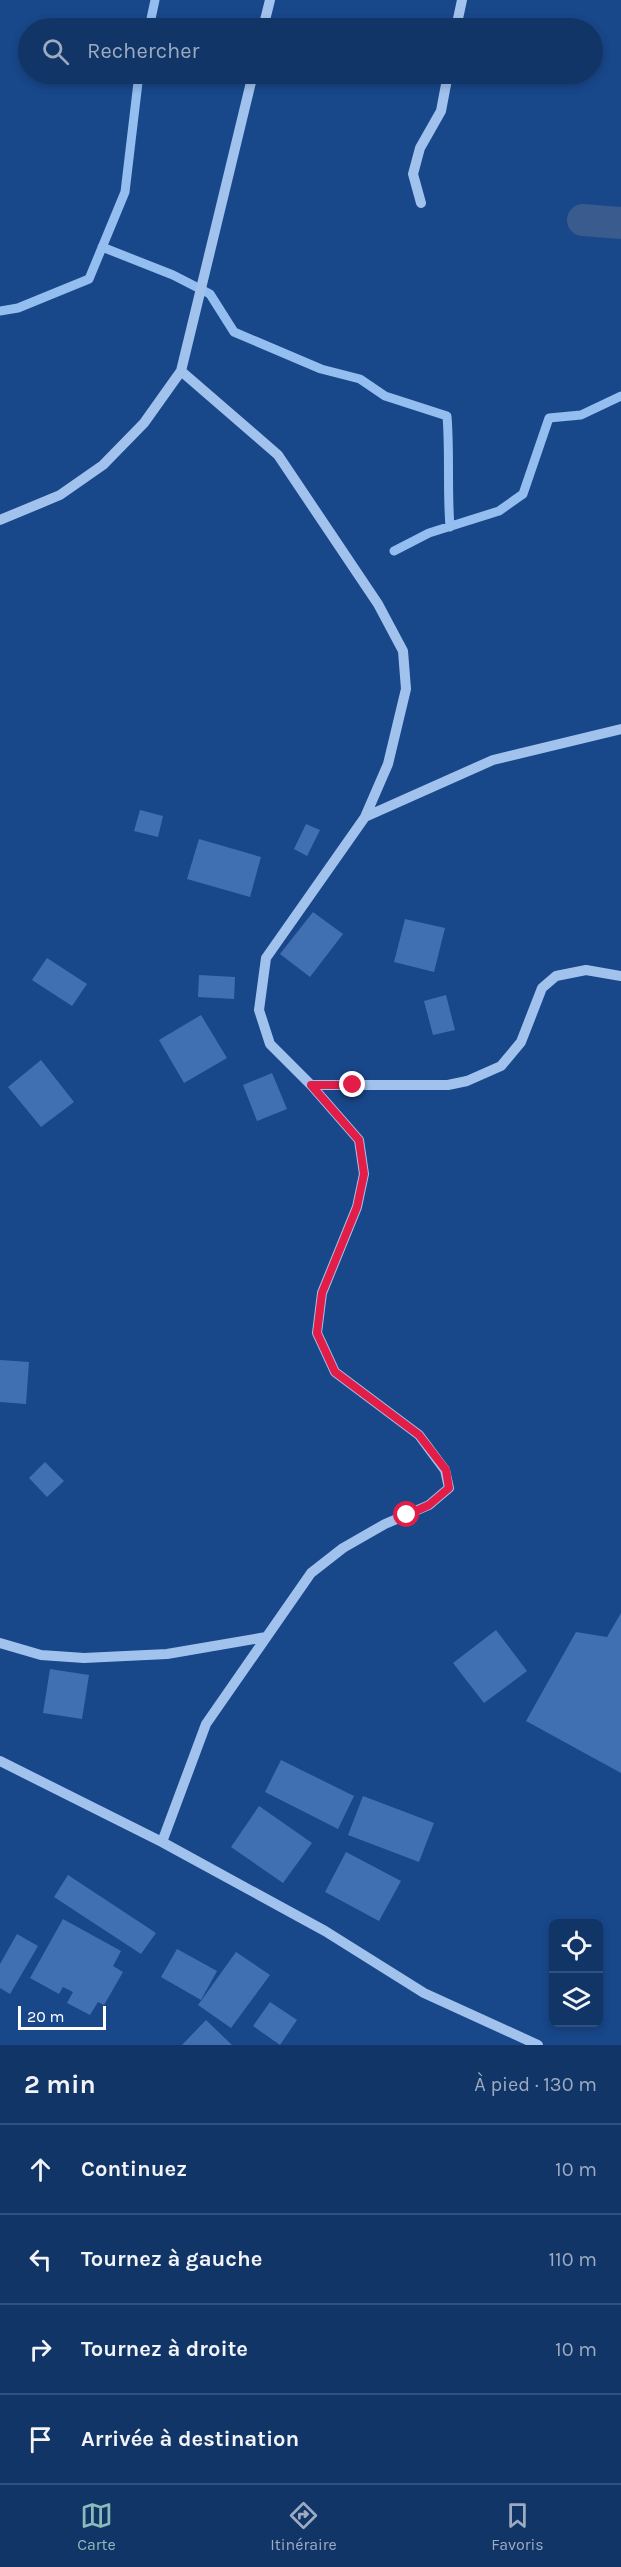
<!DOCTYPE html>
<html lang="fr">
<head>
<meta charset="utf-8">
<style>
	:root { --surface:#123568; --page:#1f4071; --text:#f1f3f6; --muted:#9cabc0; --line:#31507c; --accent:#8bbbb9 }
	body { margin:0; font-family:Karla,sans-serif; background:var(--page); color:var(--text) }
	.controls { position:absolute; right:18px; bottom:18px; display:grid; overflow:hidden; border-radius:9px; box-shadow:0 3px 9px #0003 }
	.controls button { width:54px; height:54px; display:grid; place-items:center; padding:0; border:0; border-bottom:2px solid var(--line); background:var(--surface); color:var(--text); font:30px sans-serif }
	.scale { position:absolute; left:18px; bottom:15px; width:88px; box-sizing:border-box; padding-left:6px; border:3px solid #fff; border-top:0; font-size:16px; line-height:21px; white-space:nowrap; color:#fff; -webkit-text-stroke:4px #18478a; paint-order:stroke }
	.stop { position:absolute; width:18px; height:18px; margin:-14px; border:4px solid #e11d48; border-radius:50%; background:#fff }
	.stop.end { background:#e11d48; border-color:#fff; box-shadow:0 2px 6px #0008 }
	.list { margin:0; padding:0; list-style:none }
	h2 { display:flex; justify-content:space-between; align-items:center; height:78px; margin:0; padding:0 24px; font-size:26px }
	h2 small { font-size:20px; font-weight:400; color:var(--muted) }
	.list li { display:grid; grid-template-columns:39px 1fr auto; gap:18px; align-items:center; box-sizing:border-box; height:90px; padding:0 24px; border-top:2px solid var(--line) }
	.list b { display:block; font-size:22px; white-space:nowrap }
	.list em { font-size:20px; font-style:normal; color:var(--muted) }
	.icon { flex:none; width:33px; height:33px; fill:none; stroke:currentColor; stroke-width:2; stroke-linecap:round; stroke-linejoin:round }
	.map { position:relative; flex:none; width:621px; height:2045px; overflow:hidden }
	.search { position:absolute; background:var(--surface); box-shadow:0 3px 9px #0003; left:18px; right:18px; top:18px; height:66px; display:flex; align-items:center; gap:15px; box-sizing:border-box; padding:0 21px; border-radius:33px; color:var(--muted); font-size:22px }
	.sheet { height:438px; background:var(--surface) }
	nav { display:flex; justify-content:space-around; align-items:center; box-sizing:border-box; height:84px; border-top:2px solid var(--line); background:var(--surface); font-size:16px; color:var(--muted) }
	nav a { display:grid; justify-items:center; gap:3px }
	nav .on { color:var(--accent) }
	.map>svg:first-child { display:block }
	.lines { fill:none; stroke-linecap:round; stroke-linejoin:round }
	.stream { stroke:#94bdf0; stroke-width:9 }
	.canal { stroke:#395b8d; stroke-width:32 }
	.building { fill:#4170b2 }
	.minor { stroke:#a2c2ee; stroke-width:10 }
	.route { stroke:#e11d48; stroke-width:8 }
</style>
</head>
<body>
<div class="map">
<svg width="621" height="2045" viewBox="0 0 621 2045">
	<rect width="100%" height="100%" fill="#18478a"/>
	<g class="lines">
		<!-- stream -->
		<path class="stream" d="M149,28L155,0
			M102,247L173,275L210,294L234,332L321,369L360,379L385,396L447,416C450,454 447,490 450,527
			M0,311L18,308L89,279L125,192L139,74
			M394,551L429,533L499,511L523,494L549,418L581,415L621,396"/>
		<!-- canal -->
		<path class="canal" d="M583,220L621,223"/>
	</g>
	<!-- building -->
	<path class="building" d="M140,810L163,816L158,837L134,831Z
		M306,824L320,830L307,856L294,849Z
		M199,839L261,857L250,897L187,879Z
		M313,912L343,934L310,977L280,954Z
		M405,919L445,928L434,972L394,962Z
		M47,958L87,984L72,1006L32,980Z
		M199,975L235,977L234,999L198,997Z
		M446,995L455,1030L433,1035L424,1001Z
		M201,1015L227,1058L184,1083L159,1040Z
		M41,1060L74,1102L41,1127L8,1087Z
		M272,1073L287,1109L257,1121L243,1085Z
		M0,1360L29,1362L26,1404L0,1402Z
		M45,1462L64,1481L47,1497L29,1478Z
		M621,1613V1773L526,1721L576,1632L607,1637Z
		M496,1630L527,1671L484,1703L453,1663Z
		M50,1669L89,1675L82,1719L43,1713Z
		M281,1760L354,1796L338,1829L265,1792Z
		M363,1796L434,1823L419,1862L348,1835Z
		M259,1806L312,1843L283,1883L231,1847Z
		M346,1852L401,1881L379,1921L325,1892Z
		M68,1875L156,1933L141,1954L54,1897Z
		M63,1919L121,1951L113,1966L123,1972L104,2005L98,2002L90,2015L67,2003L73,1992L63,1987L59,1994L30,1978Z
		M17,1934L38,1946L10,1994L0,1988V1964Z
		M177,1949L217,1971L201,2000L161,1977Z
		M236,1952L270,1975L231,2028L198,2005Z
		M270,2002L297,2020L280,2045L253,2026Z
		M206,2020L232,2045H182Z"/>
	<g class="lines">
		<!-- minor -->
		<path class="minor" d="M263,28L270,0
			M456,28L462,0
			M421,203L413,174L420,148L441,111L448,74
			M0,520L60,495L103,465L144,423L181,371L253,74
			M365,817L493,760L621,729
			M311,1085H448L467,1081L501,1066L521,1042L542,988L556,976L586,970L621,976
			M0,1643L41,1655L84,1658L167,1654L266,1637
			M0,1761L162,1842L325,1931L424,1993L538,2045
			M162,1842L206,1724L311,1573L343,1548L385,1524L429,1505L449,1488L445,1470L419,1435L335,1372L317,1333L322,1293L357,1207L364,1174L359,1140L311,1085L270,1044L259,1010L266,958L365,817L388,764L406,689L403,651L378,604L278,455L181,371"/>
	</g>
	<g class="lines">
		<!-- route -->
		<path class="route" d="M353,1085H311L359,1140L364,1174L357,1207L322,1293L317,1333L335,1372L419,1435L446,1470L449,1488L429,1505L407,1515"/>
	</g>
</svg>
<div class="controls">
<button><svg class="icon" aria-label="locate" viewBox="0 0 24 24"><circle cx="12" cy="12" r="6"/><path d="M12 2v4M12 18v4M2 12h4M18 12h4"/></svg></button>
<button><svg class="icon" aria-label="layers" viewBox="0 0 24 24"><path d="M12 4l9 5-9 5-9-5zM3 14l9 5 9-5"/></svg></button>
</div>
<div class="scale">20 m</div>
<div class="stop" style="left:407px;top:1515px"></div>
<div class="stop end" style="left:353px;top:1085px"></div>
<div class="search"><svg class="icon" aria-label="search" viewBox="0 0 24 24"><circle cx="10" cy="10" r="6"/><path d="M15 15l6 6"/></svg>Rechercher</div>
</div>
<section class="sheet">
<h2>2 min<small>À pied · 130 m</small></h2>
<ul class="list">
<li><svg class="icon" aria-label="ahead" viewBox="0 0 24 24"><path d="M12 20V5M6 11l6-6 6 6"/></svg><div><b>Continuez</b></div><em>10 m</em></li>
<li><svg class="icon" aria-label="left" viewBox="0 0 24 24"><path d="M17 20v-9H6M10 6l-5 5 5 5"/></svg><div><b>Tournez à gauche</b></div><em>110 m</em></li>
<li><svg class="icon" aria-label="right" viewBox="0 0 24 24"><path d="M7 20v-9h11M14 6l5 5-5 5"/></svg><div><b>Tournez à droite</b></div><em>10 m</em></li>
<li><svg class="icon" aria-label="arrive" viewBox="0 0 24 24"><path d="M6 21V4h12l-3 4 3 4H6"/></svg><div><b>Arrivée à destination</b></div></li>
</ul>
</section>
<nav>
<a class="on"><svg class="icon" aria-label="map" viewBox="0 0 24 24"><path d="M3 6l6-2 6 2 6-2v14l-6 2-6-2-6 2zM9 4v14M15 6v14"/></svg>Carte</a>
<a><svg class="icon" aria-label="directions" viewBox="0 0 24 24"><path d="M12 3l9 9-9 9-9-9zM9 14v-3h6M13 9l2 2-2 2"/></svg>Itinéraire</a>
<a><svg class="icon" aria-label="saved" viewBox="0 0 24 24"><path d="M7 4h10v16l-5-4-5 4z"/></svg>Favoris</a>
</nav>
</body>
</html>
